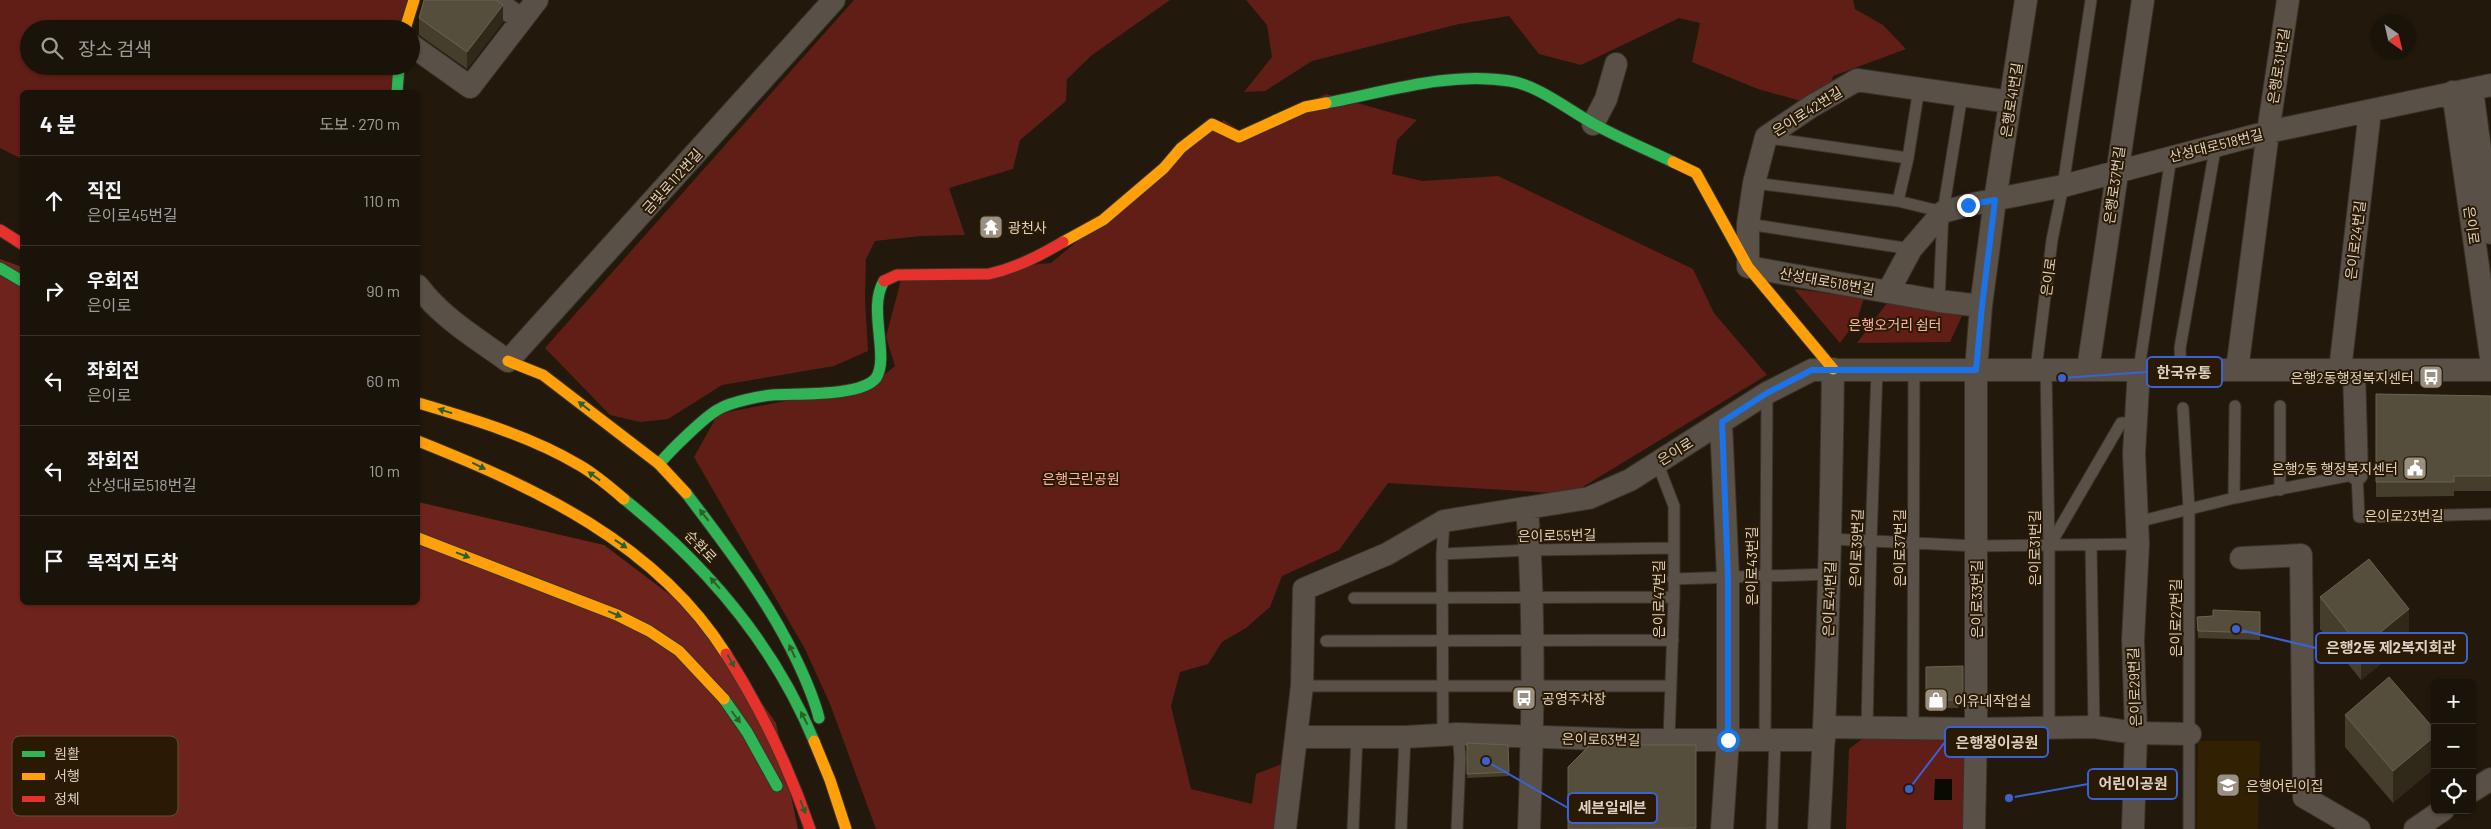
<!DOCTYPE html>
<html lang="ko">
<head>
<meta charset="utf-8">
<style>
	:root { --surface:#1a1309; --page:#231c12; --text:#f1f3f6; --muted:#9f9e9c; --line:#38322a }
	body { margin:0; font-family:Barlow,"Noto Sans KR",sans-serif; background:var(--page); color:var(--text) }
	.controls { position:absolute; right:15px; bottom:15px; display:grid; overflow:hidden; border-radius:8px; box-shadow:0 1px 4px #0004 }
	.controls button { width:45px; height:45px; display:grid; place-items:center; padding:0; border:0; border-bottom:1px solid var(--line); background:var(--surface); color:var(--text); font:25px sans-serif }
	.compass { position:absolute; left:2371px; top:15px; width:45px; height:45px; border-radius:50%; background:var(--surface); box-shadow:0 1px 4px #0004; rotate:146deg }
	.stop { position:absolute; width:15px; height:15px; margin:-11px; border:4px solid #1a73e8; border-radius:50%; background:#fff }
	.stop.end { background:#1a73e8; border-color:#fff; box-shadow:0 1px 5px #0008 }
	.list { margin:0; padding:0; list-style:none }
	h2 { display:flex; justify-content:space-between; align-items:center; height:65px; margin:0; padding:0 20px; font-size:21px }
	h2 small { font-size:16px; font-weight:400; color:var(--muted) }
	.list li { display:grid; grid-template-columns:32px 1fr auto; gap:15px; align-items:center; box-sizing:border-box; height:90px; padding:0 20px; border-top:1px solid var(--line) }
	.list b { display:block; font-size:19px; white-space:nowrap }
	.list p { margin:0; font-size:16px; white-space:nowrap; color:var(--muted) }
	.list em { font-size:16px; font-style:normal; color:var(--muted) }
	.icon { flex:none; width:28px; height:28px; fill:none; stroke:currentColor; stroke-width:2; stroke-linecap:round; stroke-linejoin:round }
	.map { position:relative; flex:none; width:2491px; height:829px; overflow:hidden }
	.search { position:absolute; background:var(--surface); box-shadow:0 1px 4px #0004; left:20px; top:20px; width:400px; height:55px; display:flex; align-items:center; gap:12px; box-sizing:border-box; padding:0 18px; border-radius:28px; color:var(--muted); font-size:19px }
	.panel { position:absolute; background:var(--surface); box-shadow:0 1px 4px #0004; left:20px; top:90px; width:400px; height:515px; border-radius:8px }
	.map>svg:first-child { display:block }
	.built { fill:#322003 }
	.green { fill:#601e16 }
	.forest { fill:#6e241c }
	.water { fill:#090a01 }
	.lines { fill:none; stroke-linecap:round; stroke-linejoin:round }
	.lane-casing { stroke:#39332a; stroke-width:13 }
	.street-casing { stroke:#39332a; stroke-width:24 }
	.fast-casing { stroke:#39332a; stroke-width:13 }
	.slow-casing { stroke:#39332a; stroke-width:13 }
	.jam-casing { stroke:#39332a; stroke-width:13 }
	.lane { stroke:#595148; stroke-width:11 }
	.street { stroke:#595148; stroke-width:22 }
	.fast { stroke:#30b455; stroke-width:11 }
	.slow { stroke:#ff9f0a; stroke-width:11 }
	.jam { stroke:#e5322d; stroke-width:11 }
	.wall { fill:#453e2d }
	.shaded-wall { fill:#302919 }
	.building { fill:#554e3d; stroke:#6a6252 }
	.oneway { fill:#2d5f28 }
	.route { stroke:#1a73e8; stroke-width:6 }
	.labels { text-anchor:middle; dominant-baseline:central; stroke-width:4; stroke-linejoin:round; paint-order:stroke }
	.street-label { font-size:14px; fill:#dbd0c2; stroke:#2a1a04 }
	.poi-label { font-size:14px; fill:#dbd0c2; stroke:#2a1a04; text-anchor:start }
	.park-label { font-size:14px; fill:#feb3a8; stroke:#2a1a04 }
	.key { fill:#2a1a04; stroke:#5f513d; stroke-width:1 }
	.key-label { font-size:14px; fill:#dbd0c2 }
	.leader { fill:none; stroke:#3a62d5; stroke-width:2 }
	.callout-dot { fill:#3a62d5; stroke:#2a1a04; stroke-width:2 }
	.callout { fill:#2a1a04; stroke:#3a62d5; stroke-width:2 }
	.callout-label { font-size:15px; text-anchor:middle; font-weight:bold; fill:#dbd0c2 }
</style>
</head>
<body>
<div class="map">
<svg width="2491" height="829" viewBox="0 0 2491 829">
	<rect width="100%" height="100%" fill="#22190c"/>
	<!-- built -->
	<path class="built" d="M2198,741H2260L2258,829H2197Z"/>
	<!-- green -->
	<path class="green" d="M0,0H414L405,29H29V66H399L397,92H22V159L0,148Z
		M854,0H1170L1092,55L1067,79L1066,101L1020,140L1013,169L949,188L965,235L921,236L875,241L866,259L865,300L868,351L834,366L722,385L668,419L640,422L610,415L545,348Z
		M1246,0H1853L1855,9L1883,25L1906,49L1833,76L1826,108L1758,89L1692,62L1700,23L1679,18L1581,65L1539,54L1509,16L1459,24L1312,61L1265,91L1244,92L1272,57L1267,25Z
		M1326,94L1417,120L1397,140L1392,174L1422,181L1498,176L1693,269L1714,313L1767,375L1571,494L1388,483L1339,550L1282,576L1270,607L1246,628L1222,642L1208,664L1180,672L1171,706L1191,789L1252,804L1256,774L1284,763L1278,829H876L830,704L805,649L694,457L718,414L873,384L895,366L886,337L902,276L1051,263L1224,120L1243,133Z
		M1794,289L1864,298L1857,320L1840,343Z
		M1887,303L1962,316L1950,342L1857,343Z
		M1973,736L1968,829H1846L1849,749L1862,739Z"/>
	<!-- forest -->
	<path class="forest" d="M0,259L22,267V602H418V502L604,545L702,619L776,723L798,829H0Z"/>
	<!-- water -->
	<path class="water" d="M1935,779H1952V800H1934Z"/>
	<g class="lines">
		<!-- lane casing -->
		<g class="lane-casing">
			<path id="lane" d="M1769,138L1908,158
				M1754,183L1898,201L1943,212
				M1898,201L1908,158L1919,88
				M1748,224L1911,249
				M1939,301L1943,212L1962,95
				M2036,369L2052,240L2063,186L2091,0
				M2046,369L2049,546V727
				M2139,369L2171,157
				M2181,370L2180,348L2216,144
				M2280,406V490
				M2183,408L2189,509V829
				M1657,462L1674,506V597L1669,739
				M2234,498L2235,406
				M2137,522L2234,498L2357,474L2359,517L2491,514
				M1831,539L1976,546L2138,544
				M2050,545L2121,423H2136
				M2091,545L2094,727
				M1442,554L1530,550L1673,548
				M1673,579L1830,574
				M1354,598L1674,597
				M1326,641L1673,640
				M1302,686H1671
				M1867,728L1871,541L1877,369
				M1913,728L1914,369
				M1443,736L1442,554L1444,521
				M1765,739L1767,393
				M1353,829L1357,736
				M1401,829L1405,737
				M1457,829L1460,757L1458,734
				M1772,829L1775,739"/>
		</g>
		<!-- street casing -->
		<g class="street-casing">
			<path id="street" d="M494,0L521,19
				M411,45L470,87L537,0
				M2472,89L2491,233
				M2453,92L2491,357
				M1593,124L1606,99L1616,64
				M418,286C442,318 476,338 508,361L834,0
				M1888,292L1911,249L1943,212L1968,205L2063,186L2268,132L2491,85
				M1981,306L1939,301L1748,267V224L1754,183L1766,137L1812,106L1857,80L2010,102
				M2088,369L2143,0
				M2237,370L2268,132L2288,0
				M2340,370L2370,111
				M2354,370L2357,474
				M1721,422L1728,577V740L1722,829
				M1527,508C1535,615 1533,722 1529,829
				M2241,558L2301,555L2304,797L2359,829
				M1825,727L1976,729L2094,727L2136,733L2190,734
				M1296,737L1302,686L1304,589L1387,554L1444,521L1589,498L1630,480L1767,393L1812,370H2491
				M2472,791L2491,779
				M1285,829L1296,737H1405L1458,734L1629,740H1824
				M1819,829C1828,676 1831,523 1833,369
				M1974,829L1976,729V370L1981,306L1995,200L2026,0
				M2133,829L2136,733L2133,640L2138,544L2134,453L2139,369
				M2415,829L2443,810"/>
		</g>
		<!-- fast casing -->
		<g class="fast-casing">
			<path id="fast" d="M397,92L399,66
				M1326,103C1385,92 1450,71 1510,81C1538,85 1570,111 1594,124C1619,138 1646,149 1673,162
				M0,268L22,281
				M659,464C670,451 707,414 721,408C732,402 760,396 772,395C795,393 861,397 876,378C890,357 867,308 884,281
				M686,493C727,547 768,600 797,661C806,680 814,698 819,718
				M624,499C705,564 774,644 814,741
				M724,699L747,732L777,786"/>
		</g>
		<!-- slow casing -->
		<g class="slow-casing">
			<path id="slow" d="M405,29L414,0
				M1673,162L1696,173L1748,267L1833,369
				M1063,242L1103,220L1164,168L1181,148L1212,124L1239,137L1305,107L1326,103
				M508,361L543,375L659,464L686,493
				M418,403C472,419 530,436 579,465C595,474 610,487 624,499
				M418,441C536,488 656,543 726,654
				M418,538L617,615L649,631L679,651L724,699
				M814,741L830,780L846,829"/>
		</g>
		<!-- jam casing -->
		<g class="jam-casing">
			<path id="jam" d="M0,230L22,244
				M884,281L897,275L989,274C1016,268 1039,256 1063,242
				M726,654C761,709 789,767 810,829"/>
		</g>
		<!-- lane -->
		<use href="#lane" class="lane"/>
		<!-- street -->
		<use href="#street" class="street"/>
		<!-- fast -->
		<use href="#fast" class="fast"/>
		<!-- slow -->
		<use href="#slow" class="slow"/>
		<!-- jam -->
		<use href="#jam" class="jam"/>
	</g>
	<!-- wall -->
	<path class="wall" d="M419,18L503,22L467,69L419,35Z
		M2376,394L2491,396V491H2454V496L2376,497Z
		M2320,597L2409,641L2361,680L2320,629Z
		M2260,612V640L2198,638L2197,617Z
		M1926,667L1963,699L1958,708H1932L1926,702Z
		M2345,715L2435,730L2393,803L2345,747Z
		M1467,743L1508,745L1509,776L1467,778Z
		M1696,745V829H1568Z"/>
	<!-- shaded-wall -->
	<path class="shaded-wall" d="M503,5V22L467,69V52Z
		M2409,609V641L2361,680V648Z
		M1963,691V699L1958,708V700Z
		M2435,736V768L2393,803V771Z"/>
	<!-- building -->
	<path class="building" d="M424,0H496L503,5L467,52L419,18Z
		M2376,394L2491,396V476H2454V482H2376Z
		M2369,559L2409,609L2361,648L2320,597Z
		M2213,610L2260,612V633L2198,631L2197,617L2213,616Z
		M1963,666V691L1958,700H1932L1926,694V667Z
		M2389,677L2435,730V736L2393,771L2345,715Z
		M1467,743L1508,745L1509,772L1467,774Z
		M1590,745H1696V828L1568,829V767Z"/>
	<!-- one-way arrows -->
	<defs><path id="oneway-solid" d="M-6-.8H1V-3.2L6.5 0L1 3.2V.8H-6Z" transform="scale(1.25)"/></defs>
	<g class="oneway">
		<use href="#oneway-solid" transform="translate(584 406) rotate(-142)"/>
		<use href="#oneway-solid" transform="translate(445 411) rotate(-163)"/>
		<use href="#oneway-solid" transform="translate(479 466) rotate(26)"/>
		<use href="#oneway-solid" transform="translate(594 476) rotate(-144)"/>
		<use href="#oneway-solid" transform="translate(704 515) rotate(-128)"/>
		<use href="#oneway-solid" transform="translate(621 544) rotate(34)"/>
		<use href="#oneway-solid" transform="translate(463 555) rotate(21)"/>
		<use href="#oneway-solid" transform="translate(715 583) rotate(-131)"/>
		<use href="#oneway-solid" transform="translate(615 614) rotate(23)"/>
		<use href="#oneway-solid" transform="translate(792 651) rotate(-115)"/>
		<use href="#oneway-solid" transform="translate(731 661) rotate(61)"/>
		<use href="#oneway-solid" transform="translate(736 717) rotate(53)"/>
		<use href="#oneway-solid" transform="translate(804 718) rotate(-118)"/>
		<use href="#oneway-solid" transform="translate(803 807) rotate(69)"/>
	</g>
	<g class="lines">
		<!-- route -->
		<path class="route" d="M1728,740V577L1722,422L1767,393L1812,370H1976L1982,306L1995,200L1968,205"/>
	</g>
	<!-- icons -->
	<defs>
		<g id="temple-square" transform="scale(1.25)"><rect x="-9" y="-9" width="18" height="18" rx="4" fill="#9a9082" stroke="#2a1a04"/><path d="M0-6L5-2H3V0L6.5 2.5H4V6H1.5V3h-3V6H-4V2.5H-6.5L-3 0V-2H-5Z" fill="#fff"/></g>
		<g id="bus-square" transform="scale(1.25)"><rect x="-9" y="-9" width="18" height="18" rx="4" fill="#9a9082" stroke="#2a1a04"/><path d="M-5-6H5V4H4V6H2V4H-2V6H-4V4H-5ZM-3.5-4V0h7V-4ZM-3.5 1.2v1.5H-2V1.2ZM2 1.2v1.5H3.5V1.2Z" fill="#fff"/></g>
		<g id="civic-square" transform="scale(1.25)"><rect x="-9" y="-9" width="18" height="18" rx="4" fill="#9a9082" stroke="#2a1a04"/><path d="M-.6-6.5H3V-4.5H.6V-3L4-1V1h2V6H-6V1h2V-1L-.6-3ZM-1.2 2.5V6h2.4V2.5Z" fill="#fff"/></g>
		<g id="shop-square" transform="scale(1.25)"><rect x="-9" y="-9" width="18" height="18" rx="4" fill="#9a9082" stroke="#2a1a04"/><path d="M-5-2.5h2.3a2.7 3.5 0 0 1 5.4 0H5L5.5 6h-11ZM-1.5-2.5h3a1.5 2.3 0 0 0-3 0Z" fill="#fff"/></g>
		<g id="school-square" transform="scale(1.25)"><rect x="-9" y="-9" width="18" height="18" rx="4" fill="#9a9082" stroke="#2a1a04"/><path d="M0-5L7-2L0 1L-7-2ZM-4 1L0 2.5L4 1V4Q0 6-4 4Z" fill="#fff"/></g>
	</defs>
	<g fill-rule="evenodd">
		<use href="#temple-square" x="991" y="227"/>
		<use href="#bus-square" x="2431" y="377"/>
		<use href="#civic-square" x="2415" y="468"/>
		<use href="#bus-square" x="1524" y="698"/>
		<use href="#shop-square" x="1936" y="700"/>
		<use href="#school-square" x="2228" y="785"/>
	</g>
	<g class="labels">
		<!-- street labels -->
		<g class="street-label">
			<text transform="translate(2278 66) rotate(-81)">은행로31번길</text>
			<text transform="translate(2011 100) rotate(-81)">은행로41번길</text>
			<text transform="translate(1807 111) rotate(-32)">은이로42번길</text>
			<text transform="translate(2216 145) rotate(-14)">산성대로518번길</text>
			<text transform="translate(672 181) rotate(-48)">금빛로112번길</text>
			<text transform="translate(2114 185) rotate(-82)">은행로37번길</text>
			<text transform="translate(2472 225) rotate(82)">은이로</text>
			<text transform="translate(2355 240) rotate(-83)">은이로24번길</text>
			<text transform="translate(2048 277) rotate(-83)">은이로</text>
			<text transform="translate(1827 281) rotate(10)">산성대로518번길</text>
			<text transform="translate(1675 451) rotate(-32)">은이로</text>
			<text x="2404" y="515">은이로23번길</text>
			<text transform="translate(1557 535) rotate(-1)">은이로55번길</text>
			<text transform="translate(701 546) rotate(46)">순환로</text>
			<text transform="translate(1856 548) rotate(-88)">은이로39번길</text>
			<text transform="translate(1899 548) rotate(-90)">은이로37번길</text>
			<text transform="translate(2034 548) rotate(-90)">은이로31번길</text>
			<text transform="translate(1751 566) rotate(-90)">은이로43번길</text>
			<text transform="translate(1658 599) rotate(-90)">은이로47번길</text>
			<text transform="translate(1829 599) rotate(-88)">은이로41번길</text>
			<text transform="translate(1976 599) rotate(-90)">은이로33번길</text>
			<text transform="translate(2175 618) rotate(-90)">은이로27번길</text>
			<text transform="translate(2134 687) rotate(-92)">은이로29번길</text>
			<text transform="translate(1601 739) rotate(1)">은이로63번길</text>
		</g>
		<!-- poi labels -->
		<g class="poi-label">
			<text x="1008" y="227">광천사</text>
			<text x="2414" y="377" text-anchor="end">은행2동행정복지센터</text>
			<text x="2398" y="468" text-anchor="end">은행2동 행정복지센터</text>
			<text x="1542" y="698">공영주차장</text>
			<text x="1954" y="700">이유네작업실</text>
			<text x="2246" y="785">은행어린이집</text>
		</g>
		<!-- park labels -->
		<g class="park-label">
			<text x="1895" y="324">은행오거리 쉼터</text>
			<text x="1081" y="478">은행근린공원</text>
		</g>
	</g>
	<!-- legend -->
	<rect x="12" y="736" width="166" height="80" rx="8" class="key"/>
	<rect x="22" y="751" width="23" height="6" fill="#30b455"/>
	<rect x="22" y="773" width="23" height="7" fill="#ff9f0a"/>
	<rect x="22" y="796" width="23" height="6" fill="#e5322d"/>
	<g class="key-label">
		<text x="54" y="759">원활</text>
		<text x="54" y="781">서행</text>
		<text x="54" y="804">정체</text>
	</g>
	<!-- callouts -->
	<path class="leader" d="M2062 378L2147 372M2236 629L2316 648M1909 789L1945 742M2009 798L2088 784M1486 761L1568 808"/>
	<g class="callout-dot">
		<circle cx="2062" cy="378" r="5"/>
		<circle cx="2236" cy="629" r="5"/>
		<circle cx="1909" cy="789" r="5"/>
		<circle cx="2009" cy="798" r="5"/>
		<circle cx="1486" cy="761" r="5"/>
	</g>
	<g class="callout">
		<rect x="2147" y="357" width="75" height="30" rx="5"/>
		<rect x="2316" y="633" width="151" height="30" rx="5"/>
		<rect x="1945" y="727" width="103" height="30" rx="5"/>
		<rect x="2088" y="769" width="89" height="30" rx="5"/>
		<rect x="1568" y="793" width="89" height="30" rx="5"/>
	</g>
	<g class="callout-label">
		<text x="2184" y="378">한국유통</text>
		<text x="2391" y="653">은행2동 제2복지회관</text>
		<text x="1997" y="748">은행정이공원</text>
		<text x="2133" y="789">어린이공원</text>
		<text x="1612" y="813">세븐일레븐</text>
	</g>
</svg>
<div class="controls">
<button>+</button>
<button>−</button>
<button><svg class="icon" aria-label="locate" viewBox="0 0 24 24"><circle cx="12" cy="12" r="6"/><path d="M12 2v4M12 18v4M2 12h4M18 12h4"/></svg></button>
</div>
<svg class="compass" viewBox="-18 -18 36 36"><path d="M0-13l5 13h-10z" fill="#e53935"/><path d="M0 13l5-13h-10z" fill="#9f9e9c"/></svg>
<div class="stop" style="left:1728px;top:740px"></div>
<div class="stop end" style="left:1968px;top:205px"></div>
<div class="search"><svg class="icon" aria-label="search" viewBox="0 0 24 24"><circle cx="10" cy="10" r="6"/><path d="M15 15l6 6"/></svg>장소 검색</div>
<section class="panel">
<h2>4 분<small>도보 · 270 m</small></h2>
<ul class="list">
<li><svg class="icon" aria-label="ahead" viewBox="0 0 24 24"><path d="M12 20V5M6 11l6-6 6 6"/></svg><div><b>직진</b><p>은이로45번길</p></div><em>110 m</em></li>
<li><svg class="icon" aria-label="right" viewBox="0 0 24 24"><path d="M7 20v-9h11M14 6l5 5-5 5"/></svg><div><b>우회전</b><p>은이로</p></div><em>90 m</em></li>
<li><svg class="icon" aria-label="left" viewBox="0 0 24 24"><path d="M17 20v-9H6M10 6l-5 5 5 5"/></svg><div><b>좌회전</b><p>은이로</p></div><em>60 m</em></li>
<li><svg class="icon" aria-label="left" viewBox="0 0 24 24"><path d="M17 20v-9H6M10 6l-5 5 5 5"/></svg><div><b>좌회전</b><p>산성대로518번길</p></div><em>10 m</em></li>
<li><svg class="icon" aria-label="arrive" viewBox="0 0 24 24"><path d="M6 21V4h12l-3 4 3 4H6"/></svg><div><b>목적지 도착</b></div></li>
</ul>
</section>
</div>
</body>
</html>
